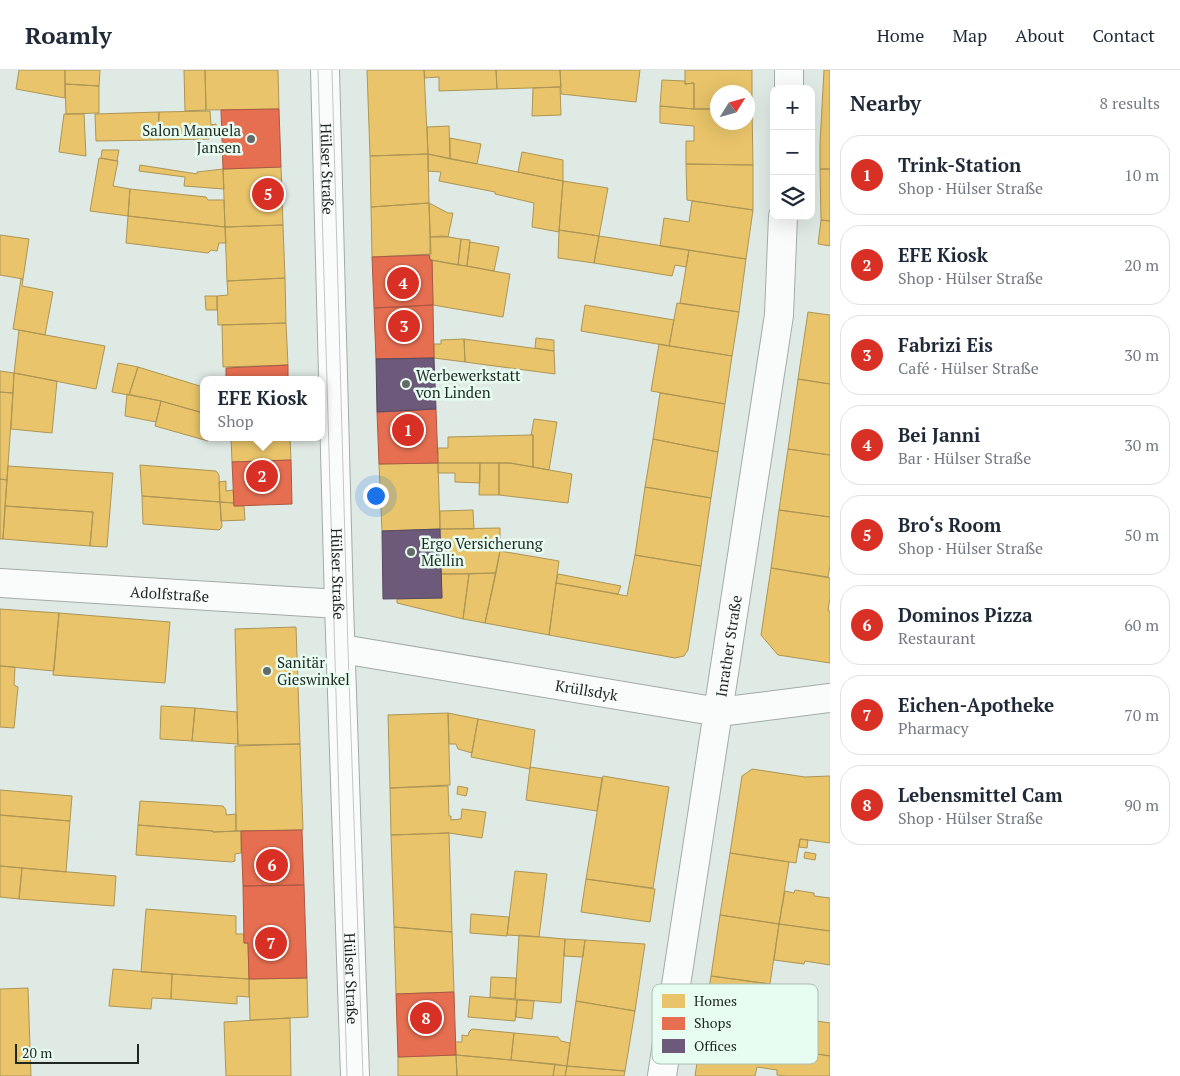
<!DOCTYPE html>
<html lang="en">
<head>
<meta charset="utf-8">
<style>
	:root { --surface:#fff; --page:#f2f2f3; --text:#1f2937; --muted:#747a83; --line:#e0e1e3; --accent:#d93025 }
	body { margin:0; font-family:"PT Serif",serif; background:var(--page); color:var(--text) }
	.controls { position:absolute; right:15px; top:15px; display:grid; overflow:hidden; border-radius:10px; box-shadow:0 5px 20px #0002 }
	.controls button { width:45px; height:45px; display:grid; place-items:center; padding:0; border:0; border-bottom:1px solid var(--line); background:var(--surface); color:var(--text); font:25px sans-serif }
	.compass { position:absolute; left:710px; top:15px; width:45px; height:45px; border-radius:50%; background:var(--surface); box-shadow:0 5px 20px #0002; rotate:53deg }
	.scale { position:absolute; left:15px; bottom:12px; width:124px; box-sizing:border-box; padding-left:5px; border:2px solid #1f2723; border-top:0; font-size:14px; line-height:18px; white-space:nowrap; color:#1f2723; -webkit-text-stroke:4px #e8fdf1; paint-order:stroke }
	.you { position:absolute; left:375px; top:425px; width:18px; height:18px; margin:-12px; border:4px solid #fff; border-radius:50%; background:#1a73e8; box-shadow:0 0 0 8px #1a73e833 }
	.badge { display:grid; place-items:center; width:32px; height:32px; border-radius:50%; background:var(--accent); color:#fff; font-size:16px; font-weight:700 }
	.pin { position:absolute; translate:-50% -50%; border:2px solid #fff; box-shadow:0 1px 5px #0006 }
	.popup { position:absolute; left:200px; top:306px; width:125px; height:65px; box-sizing:border-box; display:grid; place-content:center; border-radius:10px; background:var(--surface); filter:drop-shadow(0 1px 4px #0005); font-size:16px; white-space:nowrap; color:var(--muted) }
	.popup b { font-size:19px; color:var(--text) }
	.popup::after { content:''; position:absolute; left:50%; top:100%; margin-left:-10px; border:10px solid transparent; border-top-color:var(--surface) }
	.list { margin:0; padding:0; list-style:none }
	h2 { display:flex; justify-content:space-between; align-items:center; height:65px; margin:0; padding:0 20px; font-size:21px }
	h2 small { font-size:16px; font-weight:400; color:var(--muted) }
	.list li { display:grid; grid-template-columns:32px 1fr auto; gap:15px; align-items:center; box-sizing:border-box; height:80px; margin:0 10px 10px; padding:0 10px; border:1px solid var(--line); border-radius:20px }
	.list b { display:block; font-size:19px; white-space:nowrap }
	.list p { margin:0; font-size:16px; white-space:nowrap; color:var(--muted) }
	.list em { font-size:16px; font-style:normal; color:var(--muted) }
	.icon { flex:none; width:28px; height:28px; fill:none; stroke:currentColor; stroke-width:2; stroke-linecap:round; stroke-linejoin:round }
	.map { position:relative; flex:none; width:830px; height:1006px; overflow:hidden }
	header { display:flex; align-items:center; gap:30px; box-sizing:border-box; height:70px; padding:0 25px; background:var(--surface); border-bottom:1px solid var(--line) }
	header strong { font-size:24px }
	nav { display:flex; gap:28px; margin-inline-start:auto; font-size:18px }
	main { display:flex }
	aside { flex:1; background:var(--surface) }
	.map>svg:first-child { display:block }
	.homes { fill:#e9c46a; stroke:#ac9555 }
	.shops { fill:#e76f51; stroke:#ab5943 }
	.offices { fill:#6d597a; stroke:#564a60 }
	.lines { fill:none; stroke-linecap:round; stroke-linejoin:round }
	.minor-casing { stroke:#a3aba7; stroke-width:30 }
	.minor { stroke:#fafcfb; stroke-width:28 }
	.tram { stroke:#c4c6c5; stroke-width:1 }
	.poi-dot { fill:#636b67; stroke:#e8fdf1; stroke-width:2 }
	.labels { text-anchor:middle; dominant-baseline:central; stroke-width:5; stroke-linejoin:round; paint-order:stroke }
	.poi-label { font-size:15px; fill:#1f2723; stroke:#e8fdf1; text-anchor:start }
	.street-label { font-size:15px; fill:#1f2723; stroke:#e8fdf1 }
	.key { fill:#e8fdf1; stroke:#acbdb3; stroke-width:1 }
	.key-label { font-size:14px; fill:#1f2723 }
</style>
</head>
<body>
<header>
<strong>Roamly</strong>
<nav><a>Home</a><a>Map</a><a>About</a><a>Contact</a></nav>
</header>
<main>
<div class="map">
<svg width="830" height="1006" viewBox="0 0 830 1006">
	<rect width="100%" height="100%" fill="#e0eae5"/>
	<!-- homes -->
	<path class="homes" d="M19,0H65V28L16,19Z
		M65,0H100L99,16L65,14Z
		M184,0H205L206,40L185,41Z
		M205,0H278L279,39L206,40Z
		M367,0H424L428,84L370,86Z
		M424,0H496L497,19L439,21V7L425,8Z
		M496,0H560L561,17L497,19Z
		M560,0H640L636,32L561,24Z
		M685,0H752V39H748V22H718V39H694V13L685,14Z
		M824,0H830V99H820V73Z
		M662,10L685,11V14L694,13V39L660,36Z
		M65,14L99,16V43L66,44Z
		M560,17L561,45L532,46L533,18Z
		M660,36L694,39H718V52H748V39H752L753,95L686,94V71H694V56L660,53Z
		M210,41L211,55L216,54L217,65L211,66L209,69L158,70L159,42Z
		M159,42L158,70L96,71L95,44Z
		M64,44H84L86,86L59,82Z
		M449,56L450,89L428,84L427,57Z
		M450,68L481,74L477,94L450,89Z
		M102,80H119L117,91L101,88Z
		M522,82L563,90V111L518,102Z
		M428,84L563,111L559,162L532,157L534,133L495,124V122L439,111L441,102L428,101Z
		M428,84L429,133L371,137L370,86Z
		M99,88L118,91L113,116L130,119L128,146L90,141Z
		M686,94L753,95V140L687,130Z
		M140,95L197,104V102L223,99L224,119L184,116L185,107L139,101Z
		M281,97L283,155L225,157L223,99Z
		M820,99H830V151L821,150Z
		M563,111L608,118L599,166L559,160Z
		M130,119L206,127L208,130H224L225,157L128,146Z
		M692,131L753,140L746,189L660,176L664,148L689,152Z
		M429,133L431,184L372,187L371,137Z
		M429,133L448,143H453L448,167H430Z
		M128,146L225,157L226,173H219L217,181L211,180L208,183L126,173Z
		M821,150L830,151V176L818,174Z
		M283,155L285,208L227,211L225,157Z
		M559,160L599,166L594,193L558,188Z
		M0,165L29,169L23,209L0,205Z
		M443,166L461,169L458,195L430,190V167Z
		M599,166L689,180L686,197L675,195L672,206L594,193Z
		M461,169L470,170L467,196L458,195Z
		M470,172L499,177L494,201L467,196Z
		M689,180L746,189L739,242L680,233Z
		M432,190L510,204L503,247L433,235Z
		M285,208L286,253L218,255L217,226L228,225L227,211Z
		M21,209H23L22,216L53,222L45,265L13,259Z
		M205,226H217V240H206Z
		M677,233L739,242L732,286L669,276Z
		M585,235L674,250L669,276L581,261Z
		M808,242L830,245V314L798,309Z
		M286,253L288,295L223,297L222,255Z
		M19,260L105,276L96,319L14,303Z
		M536,268L554,270V281L535,278Z
		M464,269L554,281L555,304L465,292Z
		M464,269L465,292L434,288V274H441V270Z
		M659,274L732,286L725,334L651,321Z
		M118,293L138,297L129,325L112,322Z
		M138,297L203,317V343L161,331L129,325Z
		M0,301L14,303L13,323L0,322Z
		M14,303L57,311L52,363L11,359Z
		M798,309L830,314V385L788,379Z
		M0,322L13,323L7,410L0,409Z
		M660,323L725,334L718,382L653,369Z
		M127,324L161,331L156,352L125,346Z
		M161,331L203,343V367H209L208,371L155,356Z
		M534,349L557,352L549,400L533,397V365H531Z
		M531,365H533V397L510,393H438V378H448V367Z
		M231,367H290L291,390L232,392Z
		M653,369L718,382L711,428L645,417Z
		M788,379L830,385V447L779,440Z
		M438,393L440,459L382,461L379,394Z
		M438,393H480V413L455,412V403H438Z
		M480,393H499V425H479Z
		M499,393H510L572,404L568,433L499,425Z
		M140,395L216,401L219,405L220,432L142,426Z
		M8,396L113,403L107,477L90,476L93,442L5,436Z
		M0,409L7,410L3,469H0Z
		M226,411V421L233,420L234,433L220,432L219,412Z
		M645,417L711,428L701,496L635,485Z
		M142,426L220,432L222,457L219,460L143,454Z
		M220,432L234,433V436H244L245,450L221,451Z
		M5,436L93,442L90,476L3,469Z
		M473,440L474,459H440V441Z
		M779,440L830,447V495L828,507L771,498Z
		M500,458V481L496,503L441,504L440,459Z
		M500,481L559,491L549,565L485,553Z
		M635,485L701,496L688,580L684,586L675,588L549,565L556,513L627,526Z
		M771,498L830,508V527L828,541H830V593L778,585L761,565Z
		M496,503L485,553L463,549L469,504Z
		M441,504H469L463,549L397,533V529L442,528Z
		M558,504L621,516L620,518L618,524L556,513Z
		M0,539L59,543L54,601L0,596Z
		M59,543L170,552L165,613L53,605Z
		M296,557L300,674L238,675L235,559Z
		M0,596L15,597L14,615L18,617L14,658L0,657Z
		M161,636L195,638L192,671L160,669Z
		M195,638L237,642L238,674L192,671Z
		M448,643L450,715L390,718L388,645Z
		M448,643L478,649L472,683L458,679L456,674H449Z
		M478,649L535,660L530,699L471,687Z
		M300,674L303,760L236,761L235,676Z
		M530,697L602,708L597,741L526,730Z
		M752,699L805,707L830,706V773L800,769L796,793L730,783L742,706Z
		M603,706L669,717L653,818L586,809Z
		M448,716L449,746H451V750L461,749L462,739L486,742L482,768L449,763L391,765L390,718Z
		M458,716L468,718L466,726L457,724Z
		M0,720L72,726L70,751L0,745Z
		M140,731L223,736L226,740V745L236,744V761L213,762V761L138,755Z
		M0,745L70,751L66,802L0,796Z
		M138,755L213,761V762L241,761V783L235,784V791L232,792L136,785Z
		M449,763L452,862L394,857L391,765Z
		M800,769L808,770L807,778L799,777Z
		M805,782L816,784L815,790L804,788Z
		M730,783L789,792L779,854L720,845Z
		M0,796L22,798L19,829L0,827Z
		M22,798L116,806L114,836L19,829Z
		M515,801L547,804L539,867L507,865Z
		M586,809L655,819L650,852L581,842Z
		M795,820L814,823V826L830,828V861L779,854L785,821L794,823Z
		M146,839L236,846V864H244V873H248L249,909L141,902Z
		M471,844L509,847L507,866L470,863Z
		M720,845L779,854L770,914L711,906Z
		M779,854L830,861V895L805,891L804,894L774,890Z
		M394,857L452,862L454,922L396,924Z
		M519,865L565,869L561,933L515,929Z
		M565,869L585,870L583,887L564,886Z
		M585,870L645,874L635,941L576,931Z
		M113,899L172,904L171,929L152,928L151,939L109,936Z
		M172,904L249,909V927L237,926V934L171,929Z
		M711,906L770,914L766,935L771,944L830,953V986L701,966Z
		M491,907L516,908L515,929L490,927Z
		M307,908L308,947L250,950L249,909Z
		M28,918L31,1006H0V919Z
		M470,926L517,930L515,951L468,947Z
		M517,930L534,931L532,949L516,947Z
		M576,931L635,941L625,1001L567,996Z
		M290,948L291,1006H226L224,952Z
		M472,959L514,963L511,990L456,985L455,972H462V965L468,966L469,962Z
		M514,963L558,967L561,971L570,973L567,996L511,990Z
		M701,966L830,986V1006H785L777,1005V1000L757,997L755,1006H695Z
		M456,985L555,994L553,1006H457Z
		M456,985L457,1006H398V987Z
		M555,994L567,996L565,1006H553Z
		M567,996L625,1001L624,1006H565Z"/>
	<!-- shops -->
	<path class="shops" d="M279,39L281,97L223,99L221,40Z
		M429,185L430,190H432L433,235L374,238L372,187Z
		M433,235L434,288L376,289L374,238Z
		M288,295V310H226V298Z
		M436,339L438,393L379,394L377,342Z
		M291,390L292,434L234,436L232,392Z
		M302,760L304,815L243,816L241,761Z
		M304,815L307,908L249,909L248,873H244L243,816Z
		M454,922L456,985L398,987L396,924Z"/>
	<!-- offices -->
	<path class="offices" d="M434,288L436,339L377,342L376,289Z
		M440,459L442,528L383,529L382,461Z"/>
	<g class="lines">
		<!-- minor casing -->
		<g class="minor-casing">
			<g id="minor">
				<path id="s1" d="M325,0L339,534L355,1006"/>
				<path d="M789,19V0"/>
				<path id="s2" d="M0,513L339,534"/>
				<path id="s3" d="M342,579L719,642L830,628"/>
				<path id="s4" d="M662,1006L779,245L783,146"/>
			</g>
		</g>
		<!-- minor -->
		<use href="#minor" class="minor"/>
		<!-- tram -->
		<path class="tram" d="M318,0L347,1006
			M332,0L348,580L363,1006"/>
	</g>
	<!-- markers -->
	<g class="poi-dot">
		<circle cx="251" cy="69" r="5"/>
		<circle cx="406" cy="314" r="5"/>
		<circle cx="411" cy="482" r="5"/>
		<circle cx="267" cy="601" r="5"/>
	</g>
	<g class="labels">
		<!-- poi labels -->
		<g class="poi-label">
			<text x="241" y="60" text-anchor="end">Salon Manuela<tspan x="241" dy="17">Jansen</tspan></text>
			<text x="416" y="305">Werbewerkstatt<tspan x="416" dy="17">von Linden</tspan></text>
			<text x="421" y="473">Ergo Versicherung<tspan x="421" dy="17">Mellin</tspan></text>
			<text x="277" y="592">Sanitär<tspan x="277" dy="17">Gieswinkel</tspan></text>
		</g>
		<!-- street labels -->
		<g class="street-label">
			<text stroke="none"><textPath href="#s1" startOffset="99">Hülser Straße</textPath></text>
			<text stroke="none"><textPath href="#s1" startOffset="504">Hülser Straße</textPath></text>
			<text stroke="none"><textPath href="#s2" startOffset="170">Adolfstraße</textPath></text>
			<text stroke="none"><textPath href="#s4" startOffset="435">Inrather Straße</textPath></text>
			<text stroke="none"><textPath href="#s3" startOffset="248">Krüllsdyk</textPath></text>
			<text stroke="none"><textPath href="#s1" startOffset="909">Hülser Straße</textPath></text>
		</g>
	</g>
	<!-- legend -->
	<rect x="652" y="914" width="166" height="80" rx="8" class="key"/>
	<rect x="662" y="924" width="23" height="14" fill="#e9c46a"/>
	<rect x="662" y="947" width="23" height="13" fill="#e76f51"/>
	<rect x="662" y="969" width="23" height="14" fill="#6d597a"/>
	<g class="key-label">
		<text x="694" y="936">Homes</text>
		<text x="694" y="958">Shops</text>
		<text x="694" y="981">Offices</text>
	</g>
</svg>
<div class="controls">
<button>+</button>
<button>−</button>
<button><svg class="icon" aria-label="layers" viewBox="0 0 24 24"><path d="M12 4l9 5-9 5-9-5zM3 14l9 5 9-5"/></svg></button>
</div>
<svg class="compass" viewBox="-18 -18 36 36"><path d="M0-13l5 13h-10z" fill="#e53935"/><path d="M0 13l5-13h-10z" fill="#747a83"/></svg>
<div class="scale">20 m</div>
<div class="you"></div>
<div class="pin badge" style="left:408px;top:360px">1</div>
<div class="pin badge" style="left:262px;top:406px">2</div>
<div class="popup"><b>EFE Kiosk</b>Shop</div>
<div class="pin badge" style="left:404px;top:256px">3</div>
<div class="pin badge" style="left:403px;top:213px">4</div>
<div class="pin badge" style="left:268px;top:124px">5</div>
<div class="pin badge" style="left:272px;top:795px">6</div>
<div class="pin badge" style="left:271px;top:873px">7</div>
<div class="pin badge" style="left:426px;top:948px">8</div>
</div>
<aside>
<h2>Nearby<small>8 results</small></h2>
<ul class="list">
<li><span class="badge">1</span><div><b>Trink-Station</b><p>Shop · Hülser Straße</p></div><em>10 m</em></li>
<li><span class="badge">2</span><div><b>EFE Kiosk</b><p>Shop · Hülser Straße</p></div><em>20 m</em></li>
<li><span class="badge">3</span><div><b>Fabrizi Eis</b><p>Café · Hülser Straße</p></div><em>30 m</em></li>
<li><span class="badge">4</span><div><b>Bei Janni</b><p>Bar · Hülser Straße</p></div><em>30 m</em></li>
<li><span class="badge">5</span><div><b>Bro‘s Room</b><p>Shop · Hülser Straße</p></div><em>50 m</em></li>
<li><span class="badge">6</span><div><b>Dominos Pizza</b><p>Restaurant</p></div><em>60 m</em></li>
<li><span class="badge">7</span><div><b>Eichen-Apotheke</b><p>Pharmacy</p></div><em>70 m</em></li>
<li><span class="badge">8</span><div><b>Lebensmittel Cam</b><p>Shop · Hülser Straße</p></div><em>90 m</em></li>
</ul>
</aside>
</main>
</body>
</html>
